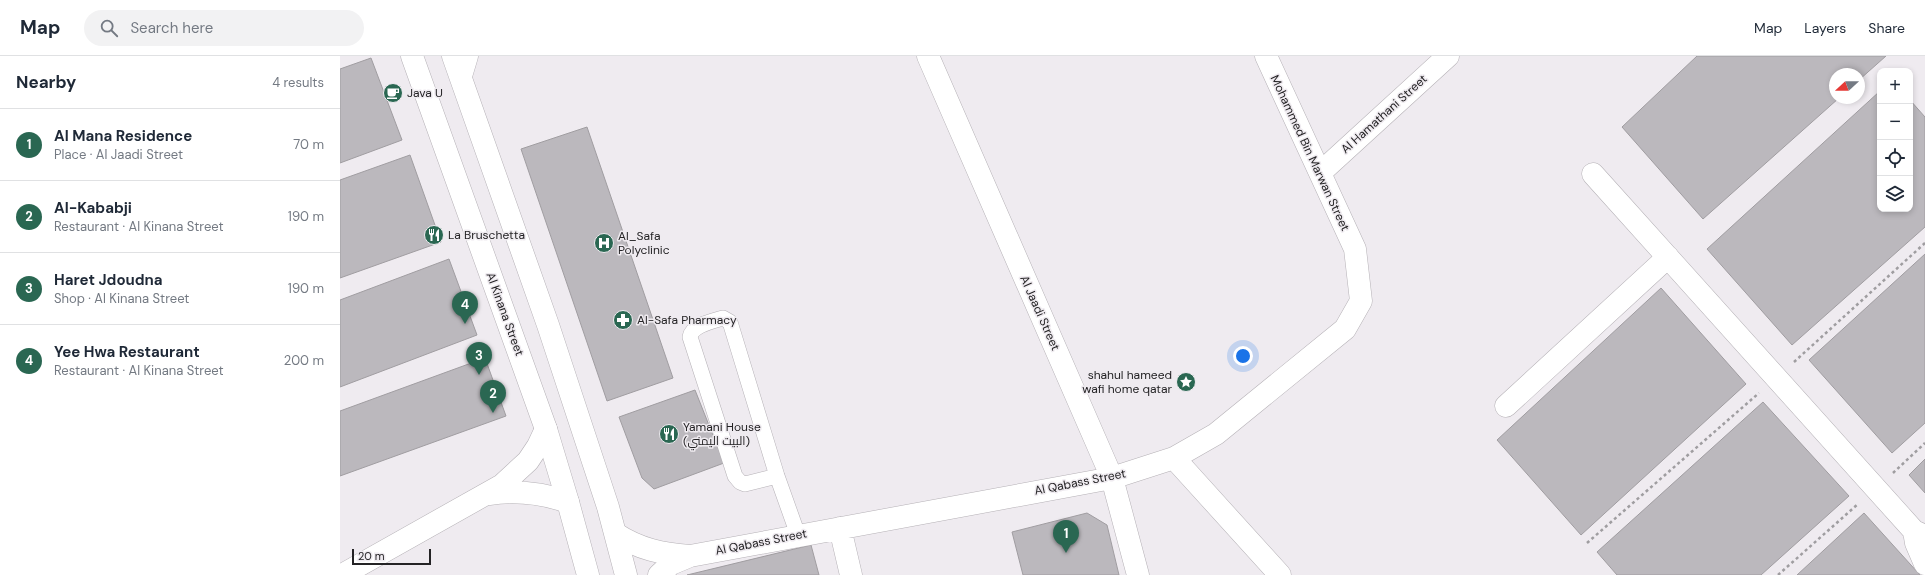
<!DOCTYPE html>
<html lang="en">
<head>
<meta charset="utf-8">
<style>
	:root { --surface:#fff; --page:#f2f2f3; --text:#1f2937; --muted:#747a83; --line:#e0e1e3; --accent:#2a6752 }
	body { margin:0; font-family:"DM Sans",Cairo,sans-serif; background:var(--page); color:var(--text) }
	.controls { position:absolute; right:12px; top:12px; display:grid; overflow:hidden; border-radius:8px; box-shadow:0 2px 6px #0003 }
	.controls button { width:36px; height:36px; display:grid; place-items:center; padding:0; border:0; border-bottom:1px solid var(--line); background:var(--surface); color:var(--text); font:20px sans-serif }
	.compass { position:absolute; left:1489px; top:12px; width:36px; height:36px; border-radius:50%; background:var(--surface); box-shadow:0 2px 6px #0003; rotate:249deg }
	.scale { position:absolute; left:12px; bottom:10px; width:79px; box-sizing:border-box; padding-left:4px; border:2px solid #242325; border-top:0; font-size:11px; line-height:14px; white-space:nowrap; color:#242325; -webkit-text-stroke:3px #efebf0; paint-order:stroke }
	.you { position:absolute; left:903px; top:300px; width:14px; height:14px; margin:-10px; border:3px solid #fff; border-radius:50%; background:#1a73e8; box-shadow:0 0 0 6px #1a73e833 }
	.badge { display:grid; place-items:center; width:26px; height:26px; border-radius:50%; background:var(--accent); color:#fff; font-size:13px; font-weight:700 }
	.pin { position:absolute; translate:-50% -33px; filter:drop-shadow(0 1px 2px #0008) }
	.pin::after { content:''; position:absolute; top:21px; width:14px; height:12px; background:inherit; clip-path:polygon(0 0,100% 0,50% 100%) }
	.list { margin:0; padding:0; list-style:none }
	h2 { display:flex; justify-content:space-between; align-items:center; height:52px; margin:0; padding:0 16px; font-size:17px }
	h2 small { font-size:13px; font-weight:400; color:var(--muted) }
	.list li { display:grid; grid-template-columns:26px 1fr auto; gap:12px; align-items:center; box-sizing:border-box; height:72px; padding:0 16px; border-top:1px solid var(--line) }
	.list b { display:block; font-size:15px; white-space:nowrap }
	.list p { margin:0; font-size:13px; white-space:nowrap; color:var(--muted) }
	.list em { font-size:13px; font-style:normal; color:var(--muted) }
	.icon { flex:none; width:22px; height:22px; fill:none; stroke:currentColor; stroke-width:2; stroke-linecap:round; stroke-linejoin:round }
	.map { position:relative; flex:none; width:1585px; height:519px; overflow:hidden }
	header { display:flex; align-items:center; gap:24px; box-sizing:border-box; height:56px; padding:0 20px; background:var(--surface); border-bottom:1px solid var(--line) }
	header strong { font-size:19px }
	nav { display:flex; gap:22px; margin-inline-start:auto; font-size:14px }
	.search { width:280px; height:36px; background:var(--page); display:flex; align-items:center; gap:10px; box-sizing:border-box; padding:0 14px; border-radius:22px; color:var(--muted); font-size:15px }
	main { display:flex }
	aside { flex:1; background:var(--surface) }
	.map>svg:first-child { display:block }
	.building { fill:#bbb8bd; stroke:#a09da1 }
	.lines { fill:none; stroke-linecap:round; stroke-linejoin:round }
	.lane-casing { stroke:#b5b1b6; stroke-width:16 }
	.street-casing { stroke:#b5b1b6; stroke-width:23 }
	.secondary-casing { stroke:#b5b1b6; stroke-width:23 }
	.path { stroke:#9f9da0; stroke-width:2.5; stroke-dasharray:3 3; stroke-linecap:butt }
	.lane { stroke:#fff; stroke-width:15 }
	.street { stroke:#fff; stroke-width:22 }
	.secondary { stroke:#fff; stroke-width:22 }
	.labels { text-anchor:middle; dominant-baseline:central; stroke-width:3; stroke-linejoin:round; paint-order:stroke }
	.poi-label { font-size:12px; fill:#242325; stroke:#efebf0; text-anchor:start }
	.street-label { font-size:12px; fill:#242325; stroke:#efebf0 }
</style>
</head>
<body>
<header>
<strong>Map</strong>
<div class="search"><svg class="icon" aria-label="search" viewBox="0 0 24 24"><circle cx="10" cy="10" r="6"/><path d="M15 15l6 6"/></svg>Search here</div>
<nav><a>Map</a><a>Layers</a><a>Share</a></nav>
</header>
<main>
<aside>
<h2>Nearby<small>4 results</small></h2>
<ul class="list">
<li><span class="badge">1</span><div><b>Al Mana Residence</b><p>Place · Al Jaadi Street</p></div><em>70 m</em></li>
<li><span class="badge">2</span><div><b>Al-Kababji</b><p>Restaurant · Al Kinana Street</p></div><em>190 m</em></li>
<li><span class="badge">3</span><div><b>Haret Jdoudna</b><p>Shop · Al Kinana Street</p></div><em>190 m</em></li>
<li><span class="badge">4</span><div><b>Yee Hwa Restaurant</b><p>Restaurant · Al Kinana Street</p></div><em>200 m</em></li>
</ul>
</aside>
<div class="map">
<svg width="1585" height="519" viewBox="0 0 1585 519">
	<rect width="100%" height="100%" fill="#efebf0"/>
	<!-- building -->
	<path class="building" d="M1357,0H1546L1519,24V18H1495V42H1499L1363,163L1282,71Z
		M31,2L62,84L0,107V13Z
		M1540,35V153H1570V44L1585,61V171L1452,289L1367,193Z
		M247,71L333,322L267,345L181,93Z
		M70,99L101,186L0,222V124Z
		M1585,198V367L1552,397L1469,304Z
		M109,203L137,279L0,331V244Z
		M1321,232L1406,328L1241,479L1157,384Z
		M145,302L166,360L0,420V355Z
		M355,334L384,407L314,433L302,422L279,361Z
		M1423,346L1509,440L1421,519H1277L1257,496Z
		M1585,403V437L1569,419Z
		M747,457L767,469L779,519H683L672,476Z
		M1524,457L1580,519H1457Z
		M471,489L479,519H347Z"/>
	<g class="lines">
		<!-- lane casing -->
		<g class="lane-casing">
			<path id="lane" d="M437,420L405,428L400,426L395,420L350,281C352,269 373,265 383,262L390,266L437,420L458,479"/>
		</g>
		<!-- street casing -->
		<g class="street-casing">
			<path id="street" d="M588,0L772,422L798,519
				M121,20L127,0
				M980,117L1108,0
				M1253,118L1574,475L1585,480
				M1166,350L1328,201
				M834,402L940,519
				M149,438C177,434 202,437 228,446
				M500,472L511,519
				M1574,475L1576,487L1585,508
				M276,478C299,493 322,498 350,500
				M2,519L162,429L188,405L198,390L206,373
				M319,519L331,508L350,500L772,422L834,402L876,378L1005,273L1021,245L1015,193L926,0"/>
		</g>
		<!-- secondary casing -->
		<g class="secondary-casing">
			<path id="secondary" d="M72,0L206,373L228,446L248,519
				M113,0L208,269L268,451L286,519"/>
		</g>
		<!-- path -->
		<path class="path" d="M1454,306L1585,187
			M1553,417L1585,387
			M1247,487L1419,337
			M1438,519L1518,448"/>
		<!-- lane -->
		<use href="#lane" class="lane"/>
		<!-- street -->
		<use href="#street" class="street"/>
		<!-- secondary -->
		<use href="#secondary" class="secondary"/>
	</g>
	<!-- icons -->
	<defs>
		<g id="cafe-disc" transform="scale(1)"><circle r="9.5" fill="#2a6752" stroke="#efebf0"/><path d="M-5.5-4.5H6V0H3Q3 3.5 0 3.5H-2.5Q-5.5 3.5-5.5 0ZM3-3.2v2h1.7v-2ZM-6 4.5H4V6H-6Z" fill="#fff"/></g>
		<g id="restaurant-disc" transform="scale(1)"><circle r="9.5" fill="#2a6752" stroke="#efebf0"/><path d="M-5-6h1v4h1v-4h1v4h1v-4h1v5L-1.5 .5V6h-2V.5L-5-1ZM5-6V6H3V1.5H1.5Q1.5-4 5-6Z" fill="#fff"/></g>
		<g id="hospital-disc" transform="scale(1)"><circle r="9.5" fill="#2a6752" stroke="#efebf0"/><path d="M-5-5h3v3.5h4V-5h3V5h-3V1.5h-4V5h-3Z" fill="#fff"/></g>
		<g id="pharmacy-disc" transform="scale(1)"><circle r="9.5" fill="#2a6752" stroke="#efebf0"/><path d="M-2-6h4v4h4v4h-4v4h-4v-4h-4v-4h4Z" fill="#fff"/></g>
		<g id="sight-disc" transform="scale(1)"><circle r="9.5" fill="#2a6752" stroke="#efebf0"/><path d="M0-6L1.8-2.2L6-1.7L2.9 1.2L3.7 5.4L0 3.3L-3.7 5.4L-2.9 1.2L-6-1.7L-1.8-2.2Z" fill="#fff"/></g>
	</defs>
	<g fill-rule="evenodd">
		<use href="#cafe-disc" x="53" y="37"/>
		<use href="#restaurant-disc" x="94" y="179"/>
		<use href="#hospital-disc" x="264" y="187"/>
		<use href="#pharmacy-disc" x="283" y="264"/>
		<use href="#sight-disc" x="846" y="326"/>
		<use href="#restaurant-disc" x="329" y="378"/>
	</g>
	<g class="labels">
		<!-- poi labels -->
		<g class="poi-label">
			<text x="67" y="37">Java U</text>
			<text x="108" y="179">La Bruschetta</text>
			<text x="278" y="180">Al_Safa<tspan x="278" dy="14">Polyclinic</tspan></text>
			<text x="297" y="264">Al-Safa Pharmacy</text>
			<text x="832" y="319" text-anchor="end">shahul hameed<tspan x="832" dy="14">wafi home qatar</tspan></text>
			<text x="343" y="371">Yamani House<tspan x="343" dy="14">(البيت اليمني)</tspan></text>
		</g>
		<!-- street labels -->
		<g class="street-label">
			<text transform="translate(1044 58) rotate(-42)">Al Hamathani Street</text>
			<text transform="translate(970 97) rotate(65)">Mohammed Bin Marwan Street</text>
			<text transform="translate(700 257) rotate(66)">Al Jaadi Street</text>
			<text transform="translate(165 258) rotate(70)">Al Kinana Street</text>
			<text transform="translate(740 426) rotate(-11)">Al Qabass Street</text>
			<text transform="translate(421 486) rotate(-11)">Al Qabass Street</text>
		</g>
	</g>
</svg>
<div class="controls">
<button>+</button>
<button>−</button>
<button><svg class="icon" aria-label="locate" viewBox="0 0 24 24"><circle cx="12" cy="12" r="6"/><path d="M12 2v4M12 18v4M2 12h4M18 12h4"/></svg></button>
<button><svg class="icon" aria-label="layers" viewBox="0 0 24 24"><path d="M12 4l9 5-9 5-9-5zM3 14l9 5 9-5"/></svg></button>
</div>
<svg class="compass" viewBox="-18 -18 36 36"><path d="M0-13l5 13h-10z" fill="#e53935"/><path d="M0 13l5-13h-10z" fill="#747a83"/></svg>
<div class="scale">20 m</div>
<div class="you"></div>
<div class="pin badge" style="left:726px;top:497px">1</div>
<div class="pin badge" style="left:153px;top:357px">2</div>
<div class="pin badge" style="left:139px;top:319px">3</div>
<div class="pin badge" style="left:125px;top:268px">4</div>
</div>
</main>
</body>
</html>
